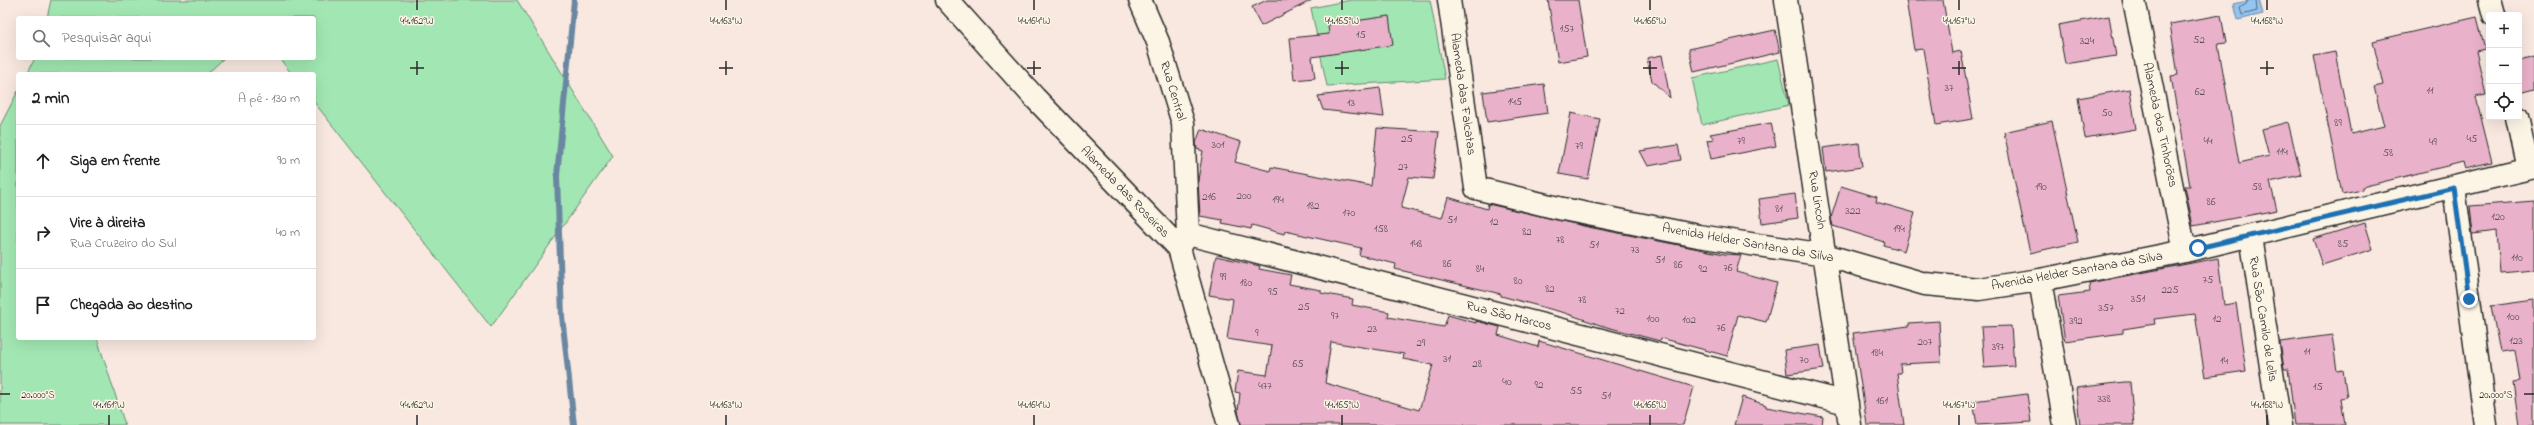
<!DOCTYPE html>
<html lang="pt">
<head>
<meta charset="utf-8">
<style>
	:root { --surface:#fff; --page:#f6f6f6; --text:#202124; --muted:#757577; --line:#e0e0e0 }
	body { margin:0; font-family:"Indie Flower",sans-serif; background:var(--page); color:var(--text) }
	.controls { position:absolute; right:12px; top:12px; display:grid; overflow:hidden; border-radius:4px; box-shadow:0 4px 16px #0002 }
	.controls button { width:36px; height:36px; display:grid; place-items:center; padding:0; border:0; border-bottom:1px solid var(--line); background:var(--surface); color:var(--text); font:20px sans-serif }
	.stop { position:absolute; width:12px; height:12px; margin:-9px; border:3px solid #1f6fb2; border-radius:50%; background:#fff }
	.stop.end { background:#1f6fb2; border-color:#fff; box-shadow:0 1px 4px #0008 }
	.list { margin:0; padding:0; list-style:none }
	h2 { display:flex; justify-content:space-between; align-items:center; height:52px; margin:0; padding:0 16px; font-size:17px }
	h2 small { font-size:13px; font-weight:400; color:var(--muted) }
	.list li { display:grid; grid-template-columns:26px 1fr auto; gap:12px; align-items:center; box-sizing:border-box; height:72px; padding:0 16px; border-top:1px solid var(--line) }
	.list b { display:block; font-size:15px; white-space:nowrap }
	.list p { margin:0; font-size:13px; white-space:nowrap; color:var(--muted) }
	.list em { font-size:13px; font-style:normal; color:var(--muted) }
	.icon { flex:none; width:22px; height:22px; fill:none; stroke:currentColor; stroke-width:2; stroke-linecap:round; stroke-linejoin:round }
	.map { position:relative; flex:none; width:2534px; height:425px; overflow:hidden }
	.search { position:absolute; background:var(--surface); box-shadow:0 4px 16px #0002; left:16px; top:16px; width:300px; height:44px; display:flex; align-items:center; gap:10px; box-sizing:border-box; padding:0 14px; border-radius:4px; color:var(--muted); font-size:15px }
	.panel { position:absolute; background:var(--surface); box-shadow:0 4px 16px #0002; left:16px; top:72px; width:300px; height:268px; border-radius:4px }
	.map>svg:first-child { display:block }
	.green { fill:#a2e7b3; stroke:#66896f }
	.water { fill:#94c4ef; stroke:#6a87a1 }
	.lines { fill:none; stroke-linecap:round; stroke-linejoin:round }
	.shore { stroke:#556879; stroke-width:1 }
	.stream { stroke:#6a87a1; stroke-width:6 }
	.building { fill:#e9b2ca; stroke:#2b2b2b; fill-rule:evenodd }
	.minor-casing { stroke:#2b2b2b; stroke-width:25 }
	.minor { stroke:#fcf5e5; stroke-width:22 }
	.route { stroke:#1f6fb2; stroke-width:5 }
	.ticks { fill:none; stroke:#2b2b2b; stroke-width:1.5 }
	.labels { text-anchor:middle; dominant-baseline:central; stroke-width:3; stroke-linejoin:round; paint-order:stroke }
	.number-label { font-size:11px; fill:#5a4d53 }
	.street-label { font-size:13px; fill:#2b2b2b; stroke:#fcf5e5 }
	.ticks-label { font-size:10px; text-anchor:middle; fill:#2b2b2b; stroke:#fcf5e5; stroke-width:3; stroke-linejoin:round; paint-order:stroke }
</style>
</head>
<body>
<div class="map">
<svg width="2534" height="425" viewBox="0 0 2534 425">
	<rect width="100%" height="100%" fill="#f8e8e0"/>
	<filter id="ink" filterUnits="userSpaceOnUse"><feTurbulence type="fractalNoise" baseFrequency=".025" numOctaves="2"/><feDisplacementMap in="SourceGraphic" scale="8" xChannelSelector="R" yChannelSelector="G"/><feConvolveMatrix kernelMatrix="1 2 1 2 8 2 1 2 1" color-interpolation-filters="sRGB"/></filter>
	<g filter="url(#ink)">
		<!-- green -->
		<path class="green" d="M51,0H517L613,156L491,327L314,102V74H292L279,58H314V18H47Z
			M1351,0H1430L1445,79L1327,86L1311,8Z
			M35,58H224L207,74H27Z
			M1778,59L1789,105L1702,125L1692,78Z
			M18,91V338H97L125,425H0V126Z"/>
		<!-- water -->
		<path class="water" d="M2251,0H2259L2263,14L2238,20L2234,4Z"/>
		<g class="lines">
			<!-- shore -->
			<path class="shore" d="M2248,0L2246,4L2240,8L2242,15L2257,11L2256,0"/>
			<!-- stream -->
			<path class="stream" d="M574,0L557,176L562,316L574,425"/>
		</g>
		<!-- building -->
		<path class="building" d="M1267,0H1312L1261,26L1252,7Z
			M1548,0H1578L1587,57L1558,62Z
			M1906,0H1943L1952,53L1961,51L1973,119L1936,125L1923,49L1914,50Z
			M2221,15L2226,43L2218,44L2239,163L2269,156L2262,129L2288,122L2301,175L2270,182L2277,210L2193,226L2185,186H2190L2171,76L2178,75L2170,24Z
			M1389,16L1393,45L1312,57L1315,78L1294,80L1290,38L1329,34L1328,25Z
			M2109,16L2116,56L2065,64L2058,25Z
			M2477,17L2485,49L2476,51L2486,95L2476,97L2492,162L2465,168L2463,162L2362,187V190L2342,194L2314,56L2335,52L2351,134L2384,126L2374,87L2383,85L2373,41Z
			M1775,30L1780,52L1694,72L1689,49Z
			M1662,55L1670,98L1652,81L1647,58Z
			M2534,57V89L2519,93V61Z
			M1544,84L1548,113L1487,122L1483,92Z
			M1380,88L1384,117L1323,110L1318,96Z
			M2130,89L2136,129L2085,138L2078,98Z
			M1571,113L1600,119L1588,179L1559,174Z
			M2052,121L2078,242L2030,253L2004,132Z
			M1771,123L1776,146L1711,159L1707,140L1714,139L1710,134Z
			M1377,128L1439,132L1433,179L1409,177L1401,208L1442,218L1448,197L1487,209L1488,204L1588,227L1724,254L1741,255L1736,272L1777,283L1766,322L1738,315L1727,356L1661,338L1660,341L1603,326L1565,313L1501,296V294L1395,269L1396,264L1359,255L1361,248L1285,231L1284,234L1252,225L1251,229L1222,223L1223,220L1200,216L1198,180L1203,151L1197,149L1196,143L1201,129L1241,142L1235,162L1270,171L1271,167L1371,186Z
			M1859,143L1862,167L1826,172L1823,148Z
			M1678,145L1681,160L1648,166L1640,151Z
			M1841,186L1877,197L1876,202L1915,213L1904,251L1883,245L1884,242L1833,226L1831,218Z
			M1795,194L1798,218L1762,223L1759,199Z
			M2534,201V270L2500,273L2497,231L2473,234L2470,206Z
			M2365,223L2373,249L2322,265L2313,239Z
			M1216,256L1260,266L1259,269L1291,275L1289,284L1321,290V293L1353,299L1352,305L1389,312L1388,317L1444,327L1448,315L1476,323V321L1500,327L1498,335L1538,347L1539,341L1694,387L1683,425H1241L1238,411L1240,393L1235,392L1238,371L1267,375L1272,346L1227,339L1233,299L1209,295ZM1331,342L1404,354L1403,359L1433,365L1419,410L1325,383Z
			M2218,258L2224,305L2236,303L2246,371L2205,377L2195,314L2154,319L2155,324L2123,329V333L2065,341L2058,296L2090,292L2089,283Z
			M2534,300V425H2519L2513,382L2520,381L2515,350L2500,352L2491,306Z
			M1939,321L1941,362L1900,364L1901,373H1897L1904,425H1867L1853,333L1909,326V323Z
			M2011,326L2014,366L1984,368L1981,327Z
			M2332,335L2337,371L2343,370L2347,397L2341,398L2345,425H2295L2288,369H2284L2280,342Z
			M1820,345L1824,369L1787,374L1784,350Z
			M2124,382H2130L2134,425H2080L2076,388Z
			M2027,394L2031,422L1977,425L1973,401Z
			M1742,397L1766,405V407L1823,417L1822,425H1734Z"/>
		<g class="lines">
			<!-- minor casing -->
			<g class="minor-casing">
				<path id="minor" d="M947,0L1035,98L1179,248L1229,425
					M1140,0L1158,42L1183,123L1188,234
					M1449,0L1476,188L1558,208L1698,236L1825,255L1925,284L1979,289L2040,280L2185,251L2534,167
					M1786,0L1850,425
					M2134,0L2185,251
					M2490,0L2494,15
					M2517,117L2528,168
					M2454,188L2486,425
					M2251,236L2280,425
					M1179,248L1188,234L1847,403
					M2040,280L2065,425"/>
			</g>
			<!-- minor -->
			<use href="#minor" class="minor"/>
		</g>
	</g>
	<g class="lines" filter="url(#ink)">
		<!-- route -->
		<path class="route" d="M2198,248L2454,188L2469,299"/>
	</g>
	<!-- ticks -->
	<path class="ticks" d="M417,0V10M726,0V10M1034,0V10M1342,0V10M1650,0V10M1959,0V10M2267,0V10M417,61V75M726,61V75M1034,61V75M1342,61V75M1650,61V75M1959,61V75M2267,61V75M410,68H424M719,68H733M1027,68H1041M1335,68H1349M1643,68H1657M1952,68H1966M2260,68H2274M0,394H10M2524,394H2534M109,415V425M417,415V425M726,415V425M1034,415V425M1342,415V425M1650,415V425M1959,415V425M2267,415V425"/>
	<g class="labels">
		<!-- number labels -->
		<g class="number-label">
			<text x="1567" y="29">157</text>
			<text x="1361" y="35">15</text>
			<text x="2199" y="40">52</text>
			<text x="2087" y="41">324</text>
			<text x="1949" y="88">37</text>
			<text x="2430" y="91">11</text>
			<text x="2200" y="92">62</text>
			<text x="1515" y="102">145</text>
			<text x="1351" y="103">13</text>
			<text x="2107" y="113">50</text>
			<text x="2338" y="123">89</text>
			<text x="1407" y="139">25</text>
			<text x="2472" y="139">45</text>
			<text x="1741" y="141">79</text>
			<text x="2208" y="141">44</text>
			<text x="2433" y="142">49</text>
			<text x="1218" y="145">301</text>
			<text x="1579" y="146">79</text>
			<text x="2282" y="152">114</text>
			<text x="2388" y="153">58</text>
			<text x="1403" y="167">27</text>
			<text x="2041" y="187">190</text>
			<text x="2257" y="187">58</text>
			<text x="1244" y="196">200</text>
			<text x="1209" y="197">216</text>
			<text x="1278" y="200">194</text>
			<text x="2211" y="202">86</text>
			<text x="1313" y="206">182</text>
			<text x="1779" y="209">81</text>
			<text x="1853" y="211">322</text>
			<text x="1349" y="213">170</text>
			<text x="2498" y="217">120</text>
			<text x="1452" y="220">51</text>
			<text x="1494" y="222">12</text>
			<text x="1381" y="229">158</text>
			<text x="1899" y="229">194</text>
			<text x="1527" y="232">82</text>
			<text x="1560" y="240">78</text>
			<text x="1416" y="244">148</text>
			<text x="2343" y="244">85</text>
			<text x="1594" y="245">51</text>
			<text x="1635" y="250">73</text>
			<text x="2517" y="258">110</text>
			<text x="1660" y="260">51</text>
			<text x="1447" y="264">86</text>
			<text x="1678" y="265">86</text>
			<text x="1728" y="268">76</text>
			<text x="1480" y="269">84</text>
			<text x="1703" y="269">92</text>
			<text x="1223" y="277">99</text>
			<text x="2208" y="280">75</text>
			<text x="1518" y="281">80</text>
			<text x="1246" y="283">180</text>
			<text x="1550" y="289">82</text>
			<text x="2170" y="290">225</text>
			<text x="1273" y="292">95</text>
			<text x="2138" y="299">351</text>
			<text x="1582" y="300">78</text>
			<text x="1304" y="307">25</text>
			<text x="2106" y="308">357</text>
			<text x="1620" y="311">72</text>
			<text x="1335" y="316">97</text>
			<text x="2513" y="317">100</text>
			<text x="1653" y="319">100</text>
			<text x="2217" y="319">12</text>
			<text x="1689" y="320">102</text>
			<text x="2076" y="321">392</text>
			<text x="1721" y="328">76</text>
			<text x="1372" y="329">23</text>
			<text x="1257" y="333">9</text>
			<text x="2516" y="341">123</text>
			<text x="1925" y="342">207</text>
			<text x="1421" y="343">29</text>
			<text x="1998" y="347">397</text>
			<text x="2307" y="352">11</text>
			<text x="1877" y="353">184</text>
			<text x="1447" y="359">31</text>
			<text x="1804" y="360">70</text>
			<text x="2224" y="361">14</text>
			<text x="1298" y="364">65</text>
			<text x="1477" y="364">28</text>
			<text x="1507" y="382">40</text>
			<text x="1539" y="385">92</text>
			<text x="1265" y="386">477</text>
			<text x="2318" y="387">15</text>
			<text x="1576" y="391">55</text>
			<text x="1606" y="396">51</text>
			<text x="2104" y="399">338</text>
			<text x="1882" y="401">161</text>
		</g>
		<!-- street labels -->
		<g class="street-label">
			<text transform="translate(1173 91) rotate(73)">Rua Central</text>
			<text transform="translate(1463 94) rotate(82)">Alameda das Falcatas</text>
			<text transform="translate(2160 125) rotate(78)">Alameda dos Tinhorões</text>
			<text transform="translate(1125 192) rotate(46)">Alameda das Roseiras</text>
			<text transform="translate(1817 200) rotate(81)">Rua Lincoln</text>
			<text transform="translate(1748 243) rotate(10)">Avenida Helder Santana da Silva</text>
			<text transform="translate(2077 271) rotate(-10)">Avenida Helder Santana da Silva</text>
			<text transform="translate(1509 316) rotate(14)">Rua São Marcos</text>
			<text transform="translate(2263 319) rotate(81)">Rua São Camilo de Lelis</text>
		</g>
	</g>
	<g class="ticks-label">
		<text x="417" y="24">44.162°W</text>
		<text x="726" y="24">44.163°W</text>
		<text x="1034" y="24">44.164°W</text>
		<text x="1342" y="24">44.165°W</text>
		<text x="1650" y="24">44.166°W</text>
		<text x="1959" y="24">44.167°W</text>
		<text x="2267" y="24">44.168°W</text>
		<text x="2496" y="398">20.000°S</text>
		<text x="38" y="398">20.000°S</text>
		<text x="109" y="408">44.161°W</text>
		<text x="417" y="408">44.162°W</text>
		<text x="726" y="408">44.163°W</text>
		<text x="1034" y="408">44.164°W</text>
		<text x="1342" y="408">44.165°W</text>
		<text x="1650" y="408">44.166°W</text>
		<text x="1959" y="408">44.167°W</text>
		<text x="2267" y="408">44.168°W</text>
	</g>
</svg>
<div class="controls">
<button>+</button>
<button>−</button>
<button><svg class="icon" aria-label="locate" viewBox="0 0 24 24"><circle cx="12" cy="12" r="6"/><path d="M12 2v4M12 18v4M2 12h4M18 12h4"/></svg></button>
</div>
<div class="stop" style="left:2198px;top:248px"></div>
<div class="stop end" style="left:2469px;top:299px"></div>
<div class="search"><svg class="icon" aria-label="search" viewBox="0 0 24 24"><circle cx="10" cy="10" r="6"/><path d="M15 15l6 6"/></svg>Pesquisar aqui</div>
<section class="panel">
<h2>2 min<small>A pé · 130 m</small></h2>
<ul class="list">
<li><svg class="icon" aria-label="ahead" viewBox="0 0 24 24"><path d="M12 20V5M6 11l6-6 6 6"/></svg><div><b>Siga em frente</b></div><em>90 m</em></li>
<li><svg class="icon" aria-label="right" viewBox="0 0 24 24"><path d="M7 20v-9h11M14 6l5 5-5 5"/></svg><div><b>Vire à direita</b><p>Rua Cruzeiro do Sul</p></div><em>40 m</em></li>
<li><svg class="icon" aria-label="arrive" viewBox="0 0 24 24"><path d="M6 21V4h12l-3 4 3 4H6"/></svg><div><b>Chegada ao destino</b></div></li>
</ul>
</section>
</div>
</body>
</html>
